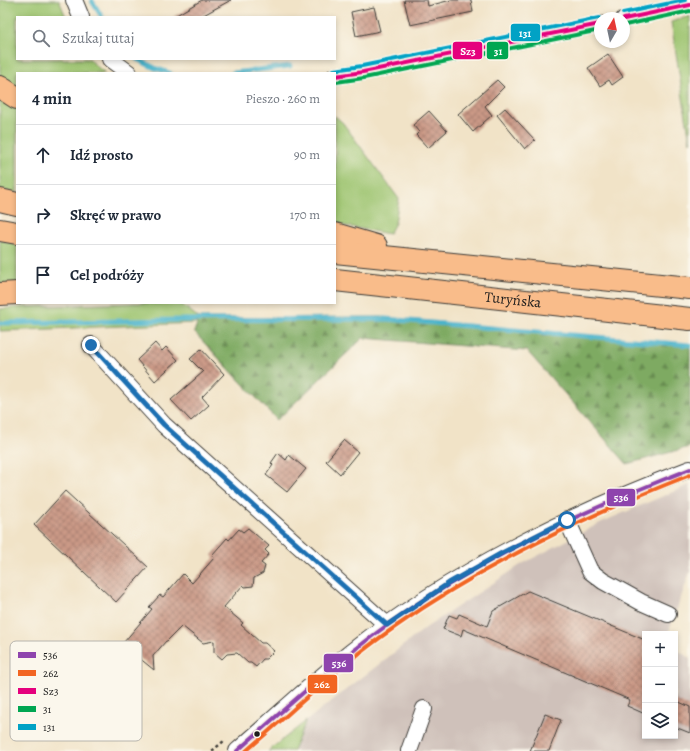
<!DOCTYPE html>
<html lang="pl">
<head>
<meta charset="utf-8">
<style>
	:root { --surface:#fff; --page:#f2f2f3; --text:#1f2937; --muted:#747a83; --line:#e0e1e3 }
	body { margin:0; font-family:Alegreya,serif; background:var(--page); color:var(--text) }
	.controls { position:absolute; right:12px; bottom:12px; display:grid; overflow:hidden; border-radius:0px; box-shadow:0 2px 6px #0003 }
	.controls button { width:36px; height:36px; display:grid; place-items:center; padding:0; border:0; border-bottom:1px solid var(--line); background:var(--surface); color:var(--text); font:20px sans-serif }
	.compass { position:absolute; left:594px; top:12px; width:36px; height:36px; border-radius:50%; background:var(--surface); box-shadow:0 2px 6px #0003; rotate:9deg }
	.stop { position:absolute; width:12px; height:12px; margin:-9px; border:3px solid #1f6fb2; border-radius:50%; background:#fff }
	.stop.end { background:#1f6fb2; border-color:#fff; box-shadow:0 1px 4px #0008 }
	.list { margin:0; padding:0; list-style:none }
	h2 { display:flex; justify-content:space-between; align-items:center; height:52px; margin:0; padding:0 16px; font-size:17px }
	h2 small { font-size:13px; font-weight:400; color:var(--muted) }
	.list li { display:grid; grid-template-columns:26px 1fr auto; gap:12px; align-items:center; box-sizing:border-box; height:60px; padding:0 16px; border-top:1px solid var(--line) }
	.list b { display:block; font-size:15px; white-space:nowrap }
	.list em { font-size:13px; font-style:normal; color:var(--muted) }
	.icon { flex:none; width:22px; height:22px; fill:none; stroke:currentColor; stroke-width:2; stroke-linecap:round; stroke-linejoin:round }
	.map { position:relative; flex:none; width:690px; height:751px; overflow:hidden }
	.search { position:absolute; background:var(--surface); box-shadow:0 2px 6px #0003; left:16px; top:16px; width:320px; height:44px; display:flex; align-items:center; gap:10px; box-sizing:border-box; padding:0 14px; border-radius:0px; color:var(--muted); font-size:15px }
	.panel { position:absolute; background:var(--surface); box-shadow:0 2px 6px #0003; left:16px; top:72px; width:320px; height:232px; border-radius:0px }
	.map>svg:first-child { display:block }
	.industrial { fill:#cfc1ba }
	.grass { fill:#9dc470; stroke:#5c7046 }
	.forest { fill:url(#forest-firs); stroke:#4d633f }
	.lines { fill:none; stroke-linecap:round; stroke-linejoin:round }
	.stream { stroke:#4cb4cb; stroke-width:5 }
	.building { fill:url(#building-cross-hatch) }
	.minor-casing { stroke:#3c3a36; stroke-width:18 }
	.highway-casing { stroke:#3c3a36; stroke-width:24 }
	.path { stroke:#3c3a36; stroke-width:2.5; stroke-dasharray:3 3; stroke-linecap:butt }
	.minor { stroke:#fff; stroke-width:16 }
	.highway { stroke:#f9bc8a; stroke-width:22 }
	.bus-1-casing { stroke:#fbf7ec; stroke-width:7 }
	.bus-2-casing { stroke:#fbf7ec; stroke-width:7 }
	.bus-3-casing { stroke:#fbf7ec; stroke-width:7 }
	.bus-4-casing { stroke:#fbf7ec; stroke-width:7 }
	.bus-5-casing { stroke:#fbf7ec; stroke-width:7 }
	.bus-1 { stroke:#8e44ad; stroke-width:4 }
	.bus-2 { stroke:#f26522; stroke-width:4 }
	.bus-3 { stroke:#e5007d; stroke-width:4 }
	.bus-4 { stroke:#00a651; stroke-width:4 }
	.bus-5 { stroke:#01a2c5; stroke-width:4 }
	.route { stroke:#1f6fb2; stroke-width:5 }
	.bus-dot { fill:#1c1c1c; stroke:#fbf7ec; stroke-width:1.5 }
	.labels { text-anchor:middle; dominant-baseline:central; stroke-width:4; stroke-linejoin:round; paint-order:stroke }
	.street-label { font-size:15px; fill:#1c1c1c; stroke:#fbf7ec }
	.key { fill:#fbf7ec; stroke:#b8b5ae; stroke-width:1 }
	.key-label { font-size:11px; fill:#1c1c1c }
	.line-badge { stroke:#fbf7ec; stroke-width:1.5 }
	.badge-label { font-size:11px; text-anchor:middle; font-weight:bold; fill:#fff }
</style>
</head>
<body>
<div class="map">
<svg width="690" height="751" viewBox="0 0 690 751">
	<defs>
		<pattern id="forest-firs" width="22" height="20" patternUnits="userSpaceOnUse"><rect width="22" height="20" fill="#7eaa62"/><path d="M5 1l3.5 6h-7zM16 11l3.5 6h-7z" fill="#668a50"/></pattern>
		<pattern id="building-cross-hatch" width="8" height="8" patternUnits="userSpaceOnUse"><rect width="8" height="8" fill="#ca9986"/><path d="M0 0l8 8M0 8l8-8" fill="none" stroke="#a37c6d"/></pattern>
	</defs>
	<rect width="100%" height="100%" fill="#fbf7ec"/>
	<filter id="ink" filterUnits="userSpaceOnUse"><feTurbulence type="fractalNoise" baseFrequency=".025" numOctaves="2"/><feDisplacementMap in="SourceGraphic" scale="8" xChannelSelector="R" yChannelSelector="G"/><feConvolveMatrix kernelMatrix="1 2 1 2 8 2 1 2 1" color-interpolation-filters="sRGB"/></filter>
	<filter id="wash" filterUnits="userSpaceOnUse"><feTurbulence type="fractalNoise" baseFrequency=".012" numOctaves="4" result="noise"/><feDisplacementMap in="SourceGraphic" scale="16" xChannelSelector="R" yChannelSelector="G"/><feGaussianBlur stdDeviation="0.9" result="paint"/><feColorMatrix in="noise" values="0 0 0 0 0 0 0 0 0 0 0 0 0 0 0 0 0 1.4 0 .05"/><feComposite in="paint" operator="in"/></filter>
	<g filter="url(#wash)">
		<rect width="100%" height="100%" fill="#f1e3c7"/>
		<!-- industrial -->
		<path class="industrial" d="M689,485L690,486V572L668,634H645V736H675V649L690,658V751H293L306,721L427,627L522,564L602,522Z"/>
		<!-- grass -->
		<path class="grass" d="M0,0H59L66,17H17V59H90L95,65L105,73H17V88L0,77Z
			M690,16V142L671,22Z
			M0,96L17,107V193L0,190Z
			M335,116L343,123L399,199L395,223L389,234L335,224Z
			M0,240L17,244V286L0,287Z
			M134,303H180L199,318L196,323L0,331V309L21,307Z
			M306,721L293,751H268Z"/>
		<!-- forest -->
		<path class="forest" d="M380,317L690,344V447L627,464L527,351L363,338L277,420L194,332L199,318Z"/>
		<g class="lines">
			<!-- stream -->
			<path class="stream" d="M92,1L102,17
				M137,59L155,68L170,73
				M233,73L290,66
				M0,323L180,320L385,319L690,345"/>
		</g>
		<g id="blocks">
			<!-- building -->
			<path class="building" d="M202,0H231L200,17H173Z
				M404,0H427L428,6L451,0H471L473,12L410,25Z
				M374,7L380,31L356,36L351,12Z
				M608,54L623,77L612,85L609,80L600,86L588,68Z
				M497,80L504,87L485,106L492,115L473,132L458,114Z
				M505,108L535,140L525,149L497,115Z
				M429,111L447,131L428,148L416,135L419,132L413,125Z
				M155,343L162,351L166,347L178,360L155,381L137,360Z
				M201,349L224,374L202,397L209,405L191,421L171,400L203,372L190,359Z
				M344,440L358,452L340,474L326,461Z
				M278,453L286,460L289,455L306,469L287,492L266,475L273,465L271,463Z
				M65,491L148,567L116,602L34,525Z
				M248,528L269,546L265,550L269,554L261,563L265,566L263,573L254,578L253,586L245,587L243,585L224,607L243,623L241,625L261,643H265L274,651L266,659H263L256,667L251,663H248L237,653L227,654L222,659L214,652V641L203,643L182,626L167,641H166L153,656L154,670L138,657V653L124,642L152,609L149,607L160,595L163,597L183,574L192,583L214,558L212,555L227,538L229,540L239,529L243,532Z
				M528,591L645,640V714L627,706L630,700L463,629L461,636L443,629L449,615L457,618L459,614L487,626L493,611Z
				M675,700L690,707V733L675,727Z
				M545,714L561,720L549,751H530Z"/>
		</g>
	</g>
	<g filter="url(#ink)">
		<use href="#blocks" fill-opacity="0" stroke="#3c3a36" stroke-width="1"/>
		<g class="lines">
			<!-- minor casing -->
			<g class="minor-casing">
				<path id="minor" d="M74,0L81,17
					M624,19L690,5
					M110,59L129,73
					M335,76L363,72L600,24
					M91,345L164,425L387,625
					M567,520L590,571L603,581L641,602L668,614
					M237,751C275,718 312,683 351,652C453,571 569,515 690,469
					M409,751L424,709"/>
			</g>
			<!-- highway casing -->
			<g class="highway-casing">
				<g id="highway">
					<path d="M0,87L17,98"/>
					<path d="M0,200L17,204"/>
					<path d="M0,230L17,233"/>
					<path d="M335,234L376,246"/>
					<path d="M335,252L690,288"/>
					<path id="s1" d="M335,280L690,319"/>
					<path d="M0,294L17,293"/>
				</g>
			</g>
			<!-- path -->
			<path class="path" d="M212,751L224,741"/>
			<!-- minor -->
			<use href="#minor" class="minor"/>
			<!-- highway -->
			<use href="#highway" class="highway"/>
			<!-- bus-1 casing -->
			<g class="bus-1-casing">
				<path id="bus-1" d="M237,751C287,707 336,662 390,623C482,557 585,510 690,469"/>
			</g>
			<!-- bus-2 casing -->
			<g class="bus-2-casing">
				<path id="bus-2" d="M246,751C295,709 341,664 395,627C486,563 586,516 690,475"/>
			</g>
			<!-- bus-3 casing -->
			<g class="bus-3-casing">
				<path id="bus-3" d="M624,19L690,5
					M335,76L363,72L600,24"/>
			</g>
			<!-- bus-4 casing -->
			<g class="bus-4-casing">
				<path id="bus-4" d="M625,25L690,11
					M336,82L364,78L600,30"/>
			</g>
			<!-- bus-5 casing -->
			<g class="bus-5-casing">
				<path id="bus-5" d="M623,13L685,0
					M334,70L362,66L599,18"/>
			</g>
			<!-- bus-1 -->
			<use href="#bus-1" class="bus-1"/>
			<!-- bus-2 -->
			<use href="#bus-2" class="bus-2"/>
			<!-- bus-3 -->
			<use href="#bus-3" class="bus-3"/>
			<!-- bus-4 -->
			<use href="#bus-4" class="bus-4"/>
			<!-- bus-5 -->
			<use href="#bus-5" class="bus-5"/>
		</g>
	</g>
	<g class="lines" filter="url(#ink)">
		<!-- route -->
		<path class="route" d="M91,345L164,425L387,625L449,583L502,553L567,520"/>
	</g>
	<!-- markers -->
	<circle class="bus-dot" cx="257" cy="734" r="3.5"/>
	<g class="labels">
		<!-- street labels -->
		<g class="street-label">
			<text stroke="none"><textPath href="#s1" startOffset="179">Turyńska</textPath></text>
		</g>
	</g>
	<!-- legend -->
	<rect x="10" y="641" width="132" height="100" rx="6" class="key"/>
	<rect x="18" y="652" width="18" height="6" fill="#8e44ad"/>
	<rect x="18" y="670" width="18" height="6" fill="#f26522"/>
	<rect x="18" y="688" width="18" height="6" fill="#e5007d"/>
	<rect x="18" y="706" width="18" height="6" fill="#00a651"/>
	<rect x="18" y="724" width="18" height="6" fill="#01a2c5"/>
	<g class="key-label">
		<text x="43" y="659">536</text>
		<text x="43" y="677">262</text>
		<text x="43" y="695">Sz3</text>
		<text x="43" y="713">31</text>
		<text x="43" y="731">131</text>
	</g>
	<g class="line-badge">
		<rect x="510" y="23" width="31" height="19" rx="4" fill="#01a2c5"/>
		<rect x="452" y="41" width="31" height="19" rx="4" fill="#e5007d"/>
		<rect x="486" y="41" width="23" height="19" rx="4" fill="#00a651"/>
		<rect x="606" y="488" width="30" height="19" rx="4" fill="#8e44ad"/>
		<rect x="323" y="653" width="31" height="20" rx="4" fill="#8e44ad"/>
		<rect x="307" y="674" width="31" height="20" rx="4" fill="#f26522"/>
	</g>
	<g class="badge-label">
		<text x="525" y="37">131</text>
		<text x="468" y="55">Sz3</text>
		<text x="498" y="55">31</text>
		<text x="621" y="501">536</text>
		<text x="339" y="667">536</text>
		<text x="322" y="688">262</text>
	</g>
</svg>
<div class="controls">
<button>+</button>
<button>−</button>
<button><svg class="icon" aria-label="layers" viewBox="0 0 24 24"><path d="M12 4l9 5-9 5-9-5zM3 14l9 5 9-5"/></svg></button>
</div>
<svg class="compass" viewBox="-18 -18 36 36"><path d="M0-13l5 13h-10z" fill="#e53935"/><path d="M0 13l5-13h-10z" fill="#747a83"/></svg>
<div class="stop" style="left:567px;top:520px"></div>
<div class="stop end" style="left:91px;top:345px"></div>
<div class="search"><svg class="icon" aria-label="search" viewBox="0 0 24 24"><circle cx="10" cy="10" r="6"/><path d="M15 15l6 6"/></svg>Szukaj tutaj</div>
<section class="panel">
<h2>4 min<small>Pieszo · 260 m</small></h2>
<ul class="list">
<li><svg class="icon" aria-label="ahead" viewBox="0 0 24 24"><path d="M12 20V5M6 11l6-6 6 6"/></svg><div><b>Idź prosto</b></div><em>90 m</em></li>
<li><svg class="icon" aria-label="right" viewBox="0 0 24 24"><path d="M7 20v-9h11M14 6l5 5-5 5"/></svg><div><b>Skręć w prawo</b></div><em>170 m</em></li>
<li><svg class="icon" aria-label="arrive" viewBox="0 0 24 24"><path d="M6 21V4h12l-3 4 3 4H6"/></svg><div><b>Cel podróży</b></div></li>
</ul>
</section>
</div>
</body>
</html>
